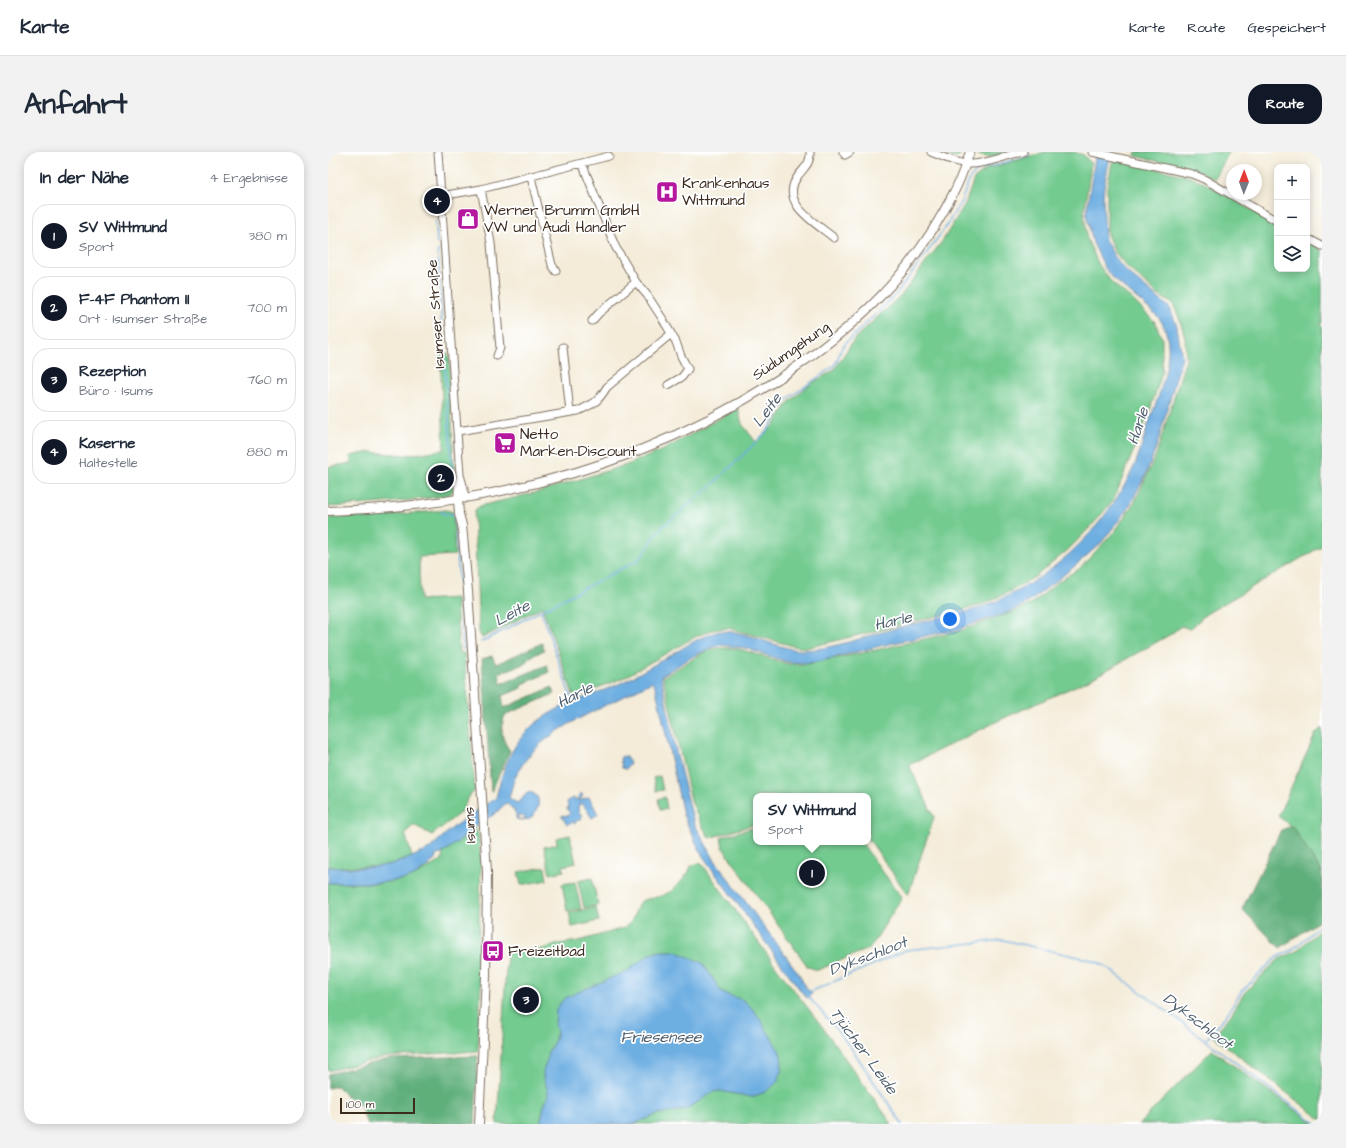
<!DOCTYPE html>
<html lang="de">
<head>
<meta charset="utf-8">
<style>
	:root { --surface:#fff; --page:#f2f2f3; --text:#1f2937; --muted:#747a83; --line:#e0e1e3; --accent:#111827 }
	body { margin:0; font-family:"Architects Daughter",sans-serif; background:var(--page); color:var(--text) }
	.controls { position:absolute; right:12px; top:12px; display:grid; overflow:hidden; border-radius:8px; box-shadow:0 2px 10px #0003 }
	.controls button { width:36px; height:36px; display:grid; place-items:center; padding:0; border:0; border-bottom:1px solid var(--line); background:var(--surface); color:var(--text); font:20px sans-serif }
	.compass { position:absolute; left:898px; top:12px; width:36px; height:36px; border-radius:50%; background:var(--surface); box-shadow:0 2px 10px #0003; rotate:1deg }
	.scale { position:absolute; left:12px; bottom:10px; width:75px; box-sizing:border-box; padding-left:4px; border:2px solid #3b2a1e; border-top:0; font-size:11px; line-height:14px; white-space:nowrap; color:#3b2a1e; -webkit-text-stroke:3px #fff; paint-order:stroke }
	.you { position:absolute; left:622px; top:467px; width:14px; height:14px; margin:-10px; border:3px solid #fff; border-radius:50%; background:#1a73e8; box-shadow:0 0 0 6px #1a73e833 }
	.badge { display:grid; place-items:center; width:26px; height:26px; border-radius:50%; background:var(--accent); color:#fff; font-size:13px; font-weight:700 }
	.pin { position:absolute; translate:-50% -50%; border:2px solid #fff; box-shadow:0 1px 4px #0006 }
	.popup { position:absolute; left:425px; top:641px; width:118px; height:52px; box-sizing:border-box; display:grid; place-content:center; border-radius:8px; background:var(--surface); filter:drop-shadow(0 1px 3px #0005); font-size:13px; white-space:nowrap; color:var(--muted) }
	.popup b { font-size:15px; color:var(--text) }
	.popup::after { content:''; position:absolute; left:50%; top:100%; margin-left:-8px; border:8px solid transparent; border-top-color:var(--surface) }
	.list { margin:0; padding:0; list-style:none }
	h2 { display:flex; justify-content:space-between; align-items:center; height:52px; margin:0; padding:0 16px; font-size:17px }
	h2 small { font-size:13px; font-weight:400; color:var(--muted) }
	.list li { display:grid; grid-template-columns:26px 1fr auto; gap:12px; align-items:center; box-sizing:border-box; height:64px; margin:0 8px 8px; padding:0 8px; border:1px solid var(--line); border-radius:16px }
	.list b { display:block; font-size:15px; white-space:nowrap }
	.list p { margin:0; font-size:13px; white-space:nowrap; color:var(--muted) }
	.list em { font-size:13px; font-style:normal; color:var(--muted) }
	.icon { flex:none; width:22px; height:22px; fill:none; stroke:currentColor; stroke-width:2; stroke-linecap:round; stroke-linejoin:round }
	.map { position:relative; flex:none; width:994px; height:972px; overflow:hidden; border-radius:16px }
	header { display:flex; align-items:center; gap:24px; box-sizing:border-box; height:56px; padding:0 20px; background:var(--surface); border-bottom:1px solid var(--line) }
	header strong { font-size:19px }
	nav { display:flex; gap:22px; margin-inline-start:auto; font-size:14px }
	.intro { display:flex; align-items:center; justify-content:space-between; box-sizing:border-box; height:96px; padding:0 24px }
	h1 { margin:0; font-size:28px }
	.button { padding:10px 18px; border-radius:16px; background:var(--accent); color:#fff; font-size:14px; font-weight:700 }
	main { display:flex; gap:24px; padding:0 24px }
	aside { flex:1; background:var(--surface); border-radius:16px; box-shadow:0 2px 10px #0003 }
	.map>svg:first-child { display:block }
	.green { fill:#73cb90; stroke:#577a57 }
	.forest { fill:#5eaf7a; stroke:#4c6c4c }
	.water { fill:#6eafe2; stroke:#546c80 }
	.lines { fill:none; stroke-linecap:round; stroke-linejoin:round }
	.stream { stroke:#6eafe2; stroke-width:1.5 }
	.minor-casing { stroke:#7c6e5f; stroke-width:9 }
	.major-casing { stroke:#7c6e5f; stroke-width:10 }
	.minor { stroke:#fff; stroke-width:7 }
	.major { stroke:#fff; stroke-width:8 }
	.labels { text-anchor:middle; dominant-baseline:central; stroke-width:3.5; stroke-linejoin:round; paint-order:stroke }
	.poi-label { font-size:15px; fill:#3b2a1e; stroke:#fff; text-anchor:start }
	.street-label { font-size:15px; fill:#3b2a1e; stroke:#fff }
	.water-label { font-size:16px; font-style:italic; fill:#4f5f6c; stroke:#fff }
</style>
</head>
<body>
<header>
<strong>Karte</strong>
<nav><a>Karte</a><a>Route</a><a>Gespeichert</a></nav>
</header>
<div class="intro"><h1>Anfahrt</h1><a class="button">Route</a></div>
<main>
<aside>
<h2>In der Nähe<small>4 Ergebnisse</small></h2>
<ul class="list">
<li><span class="badge">1</span><div><b>SV Wittmund</b><p>Sport</p></div><em>380 m</em></li>
<li><span class="badge">2</span><div><b>F-4F Phantom II</b><p>Ort · Isumser Straße</p></div><em>700 m</em></li>
<li><span class="badge">3</span><div><b>Rezeption</b><p>Büro · Isums</p></div><em>760 m</em></li>
<li><span class="badge">4</span><div><b>Kaserne</b><p>Haltestelle</p></div><em>880 m</em></li>
</ul>
</aside>
<div class="map">
<svg width="994" height="972" viewBox="0 0 994 972">
	<rect width="100%" height="100%" fill="#fff"/>
	<filter id="ink" filterUnits="userSpaceOnUse"><feTurbulence type="fractalNoise" baseFrequency=".025" numOctaves="2"/><feDisplacementMap in="SourceGraphic" scale="8" xChannelSelector="R" yChannelSelector="G"/><feConvolveMatrix kernelMatrix="1 2 1 2 8 2 1 2 1" color-interpolation-filters="sRGB"/></filter>
	<filter id="wash" filterUnits="userSpaceOnUse"><feTurbulence type="fractalNoise" baseFrequency=".012" numOctaves="4" result="noise"/><feDisplacementMap in="SourceGraphic" scale="16" xChannelSelector="R" yChannelSelector="G"/><feGaussianBlur stdDeviation="0.9" result="paint"/><feColorMatrix in="noise" values="0 0 0 0 0 0 0 0 0 0 0 0 0 0 0 0 0 1.4 0 .05"/><feComposite in="paint" operator="in"/></filter>
	<g filter="url(#wash)">
		<rect width="100%" height="100%" fill="#f4ecd9"/>
		<!-- green -->
		<path class="green" d="M611,0H633L631,5L627,6Z
			M648,0H681C669,3 658,9 648,1Z
			M717,0H746L756,3L763,12L756,61L759,87L771,113L784,131L805,148L827,170L834,187V221L822,258L786,347L768,369L740,398L707,425L679,441L654,453L478,496L465,494L400,476L384,478L367,485L295,526L246,545L214,455L154,486L151,480L146,365L147,358L152,354L210,340L301,312L335,298L410,256L414,272L428,290L446,273L461,250L481,233L506,218L527,186L574,142L615,88L637,52L646,27L659,17Z
			M808,0H901L887,27L871,19L807,4Z
			M785,7L860,24L879,32L949,73V117H979V90L994,98V171L992,172L994,175V394L878,462L862,477L853,474L843,482L763,527L676,566L581,613L606,665L580,743L540,686V644H428V672L381,686L371,668L363,648L335,525L380,498L391,496H404L415,498L460,512H479L548,498L631,479L679,462L704,452L732,428L751,417L788,378L807,349L828,303L858,207L857,185L851,166L845,152L830,143L798,114L786,99L779,82V35Z
			M112,197L119,201L121,205L127,336L123,341L118,344L56,351L0,355V315L23,311L22,304L42,300L77,303L116,298Z
			M118,358L125,360L127,403L91,405L92,448L128,446L131,501H136L147,639L142,643L133,660L104,683L86,673L77,681L84,705L64,712L50,715H0V366C40,365 79,362 118,358Z
			M994,576V721L964,675L950,664L988,581Z
			M332,624L335,638L328,639L325,626Z
			M337,645L339,657L332,658L330,647Z
			M146,675L150,681L153,708L150,811L153,831L150,899L58,905L0,919V731H51L77,727L86,724L114,708L115,701L139,683Z
			M428,675V690H533L574,746L542,796L490,818L480,815L395,696L393,685Z
			M242,683L248,711L235,714L236,719L222,722L216,695L229,692L228,686Z
			M371,711L375,713L449,816L496,877L564,972H169L179,799L211,798L230,792L251,789L296,776L303,770L311,751L315,748L333,744L342,740L352,731L360,721L363,714Z
			M217,715L219,728L193,733L190,720Z
			M264,726L270,753L256,756L250,729Z
			M247,730L253,757L239,759L234,732Z
			M268,755L271,769L244,775L241,761Z
			M994,776V968L885,884L902,864L917,840L951,807L967,800Z
			M884,898L987,972H811Z"/>
		<!-- forest -->
		<path class="forest" d="M214,491L216,498L201,506L196,512L171,521L173,532L219,513L221,520L195,532L194,536L174,544L176,556L224,535L226,542L177,563C172,577 173,586 182,599L163,640L154,507L164,504L168,512Z
			M964,674L994,721V767L952,796L914,757L953,678Z
			M150,904L147,972H39L32,953L17,943L10,934L0,936V922L61,907Z"/>
		<!-- water -->
		<path class="water" d="M768,0H783L776,35L775,46L777,88L790,110L799,120L842,156L849,174L854,205L829,293L818,322L802,353L792,367L773,391L747,414L701,450L679,461L629,477L552,494L489,510L477,511L459,510L417,496L393,493L385,495L364,505L333,524L349,604L366,671L386,707L471,822L477,834L484,842L478,846L384,717L374,703L355,663L332,555L327,534L324,530C309,537 295,545 280,552C244,570 203,588 186,628C184,634 183,640 181,646L189,651C195,649 195,642 202,640C216,644 210,659 202,667L193,668L194,667H197V665L190,663L189,665L192,666V668L188,667C189,659 183,655 178,651L168,661L146,675L139,683L112,703L111,702L107,705L108,707L96,717L86,724L77,727L51,731H0V715C34,717 63,717 94,700L95,701L100,696L101,697L122,678L141,663L168,646C174,620 181,598 199,579C225,552 264,545 297,529C316,519 334,508 353,497C364,490 377,483 389,480C416,475 449,499 477,498C505,497 538,484 565,477C587,471 610,467 633,461C641,459 649,457 657,454C719,430 772,382 802,323C810,308 814,292 819,276C830,244 853,195 831,166C826,160 818,155 812,149C802,141 791,132 782,123L777,116L765,91L758,62Z
			M294,604L298,605L302,611L298,617L294,616L292,606Z
			M252,641L255,643L251,649L261,645L270,662L264,666L255,652H251L250,657L252,662L254,663L253,668H249L247,672L244,670L239,673L234,665V663L239,664L242,661L239,658L240,654L239,649L245,646L249,648Z
			M333,799H347L375,811L394,841L415,848L420,852L429,862L452,900L454,910L453,921L450,929L444,935L435,941L423,945L392,939L385,940L370,950L356,958L330,962L306,972H212L216,954L220,943L219,936L215,925V919L219,909L220,900L226,890L229,880L227,872L228,858L233,850L239,845L301,818L322,802Z"/>
		<g class="lines">
			<!-- stream -->
			<path class="stream" d="M104,38L105,58L107,62
				M108,68L109,92
				M110,98L114,182
				M112,337L113,336C120,334 123,333 125,326L116,203
				M113,359L116,362H124L127,366L135,497L140,495
				M213,459L245,551
				M153,490L310,408C319,401 323,388 330,379L385,332L418,300L440,278L456,251L462,245L506,214C514,202 510,195 523,186L569,141L617,76L633,50L642,26L650,18L701,3V1
				M482,840L578,798L675,788L764,808L777,814L836,857L989,972
				M479,843L510,879L526,900L574,972
				M878,888L899,862L914,839L949,805L964,798L994,772"/>
		</g>
	</g>
	<g filter="url(#ink)">
		<g class="lines">
			<!-- minor casing -->
			<g class="minor-casing">
				<path id="minor" d="M110,0L132,323L136,337V347
					M482,0C483,11 476,16 470,24C450,51 488,71 506,86
					M515,0L517,3L522,0
					M603,0C615,5 627,11 640,12C657,13 678,3 695,0
					M764,0L864,22L876,27L949,69
					M254,11L287,94L308,130L319,143L334,166L348,190L353,204L360,217L354,225L340,233
					M203,25L224,113L228,119
					M153,37L163,91L172,196L169,204
					M113,44L153,37L281,4
					M979,86L994,94
					M264,169L271,161L308,130
					M235,195L242,260
					M130,279L250,259C267,251 269,251 279,235L343,182
					M130,348V334L132,325"/>
			</g>
			<!-- major casing -->
			<g class="major-casing">
				<path id="major" d="M130,348L131,362L134,373L140,439L159,719L158,824L151,972
					M0,359C162,354 315,315 452,226C527,176 585,122 626,40C633,27 637,13 642,0"/>
			</g>
			<!-- minor -->
			<use href="#minor" class="minor"/>
			<!-- major -->
			<use href="#major" class="major"/>
		</g>
	</g>
	<!-- icons -->
	<defs>
		<g id="hospital-square" transform="scale(1.15)"><rect x="-9" y="-9" width="18" height="18" rx="4" fill="#b5179e" stroke="#fff"/><path d="M-5-5h3v3.5h4V-5h3V5h-3V1.5h-4V5h-3Z" fill="#fff"/></g>
		<g id="shop-square" transform="scale(1.15)"><rect x="-9" y="-9" width="18" height="18" rx="4" fill="#b5179e" stroke="#fff"/><path d="M-5-2.5h2.3a2.7 3.5 0 0 1 5.4 0H5L5.5 6h-11ZM-1.5-2.5h3a1.5 2.3 0 0 0-3 0Z" fill="#fff"/></g>
		<g id="supermarket-square" transform="scale(1.15)"><rect x="-9" y="-9" width="18" height="18" rx="4" fill="#b5179e" stroke="#fff"/><path d="M-6-5.5h2.5l.6 2H6L4.5 2H-2.5L-4.4-4H-6ZM-1.5 3.2a1.3 1.3 0 1 0 .1 0ZM3 3.2a1.3 1.3 0 1 0 .1 0Z" fill="#fff"/></g>
		<g id="bus-square" transform="scale(1.15)"><rect x="-9" y="-9" width="18" height="18" rx="4" fill="#b5179e" stroke="#fff"/><path d="M-5-6H5V4H4V6H2V4H-2V6H-4V4H-5ZM-3.5-4V0h7V-4ZM-3.5 1.2v1.5H-2V1.2ZM2 1.2v1.5H3.5V1.2Z" fill="#fff"/></g>
	</defs>
	<g fill-rule="evenodd">
		<use href="#hospital-square" x="339" y="40"/>
		<use href="#shop-square" x="140" y="67"/>
		<use href="#supermarket-square" x="177" y="291"/>
		<use href="#bus-square" x="165" y="799"/>
	</g>
	<g class="labels">
		<!-- poi labels -->
		<g class="poi-label">
			<text x="354" y="31">Krankenhaus<tspan x="354" dy="17">Wittmund</tspan></text>
			<text x="156" y="58">Werner Brumm GmbH<tspan x="156" dy="17">VW und Audi Handler</tspan></text>
			<text x="192" y="282">Netto<tspan x="192" dy="17">Marken-Discount</tspan></text>
			<text x="180" y="799">Freizeitbad</text>
		</g>
		<!-- street labels -->
		<g class="street-label">
			<text transform="translate(108 162) rotate(-94)">Isumser Straße</text>
			<text transform="translate(463 199) rotate(-35)">Südumgehung</text>
			<text transform="translate(142 673) rotate(-93)">Isums</text>
		</g>
		<!-- water labels -->
		<g class="water-label">
			<text transform="translate(439 258) rotate(-53)">Leite</text>
			<text transform="translate(810 274) rotate(-72)">Harle</text>
			<text transform="translate(184 461) rotate(-28)">Leite</text>
			<text transform="translate(565 469) rotate(-13)">Harle</text>
			<text transform="translate(247 543) rotate(-27)">Harle</text>
			<text transform="translate(540 804) rotate(-21)">Dykschloot</text>
			<text transform="translate(870 869) rotate(37)">Dykschloot</text>
			<text x="333" y="885">Friesensee</text>
			<text transform="translate(536 899) rotate(54)">Tjücher Leide</text>
		</g>
	</g>
</svg>
<div class="controls">
<button>+</button>
<button>−</button>
<button><svg class="icon" aria-label="layers" viewBox="0 0 24 24"><path d="M12 4l9 5-9 5-9-5zM3 14l9 5 9-5"/></svg></button>
</div>
<svg class="compass" viewBox="-18 -18 36 36"><path d="M0-13l5 13h-10z" fill="#e53935"/><path d="M0 13l5-13h-10z" fill="#747a83"/></svg>
<div class="scale">100 m</div>
<div class="you"></div>
<div class="pin badge" style="left:484px;top:721px">1</div>
<div class="popup"><b>SV Wittmund</b>Sport</div>
<div class="pin badge" style="left:113px;top:326px">2</div>
<div class="pin badge" style="left:198px;top:848px">3</div>
<div class="pin badge" style="left:109px;top:49px">4</div>
</div>
</main>
</body>
</html>
